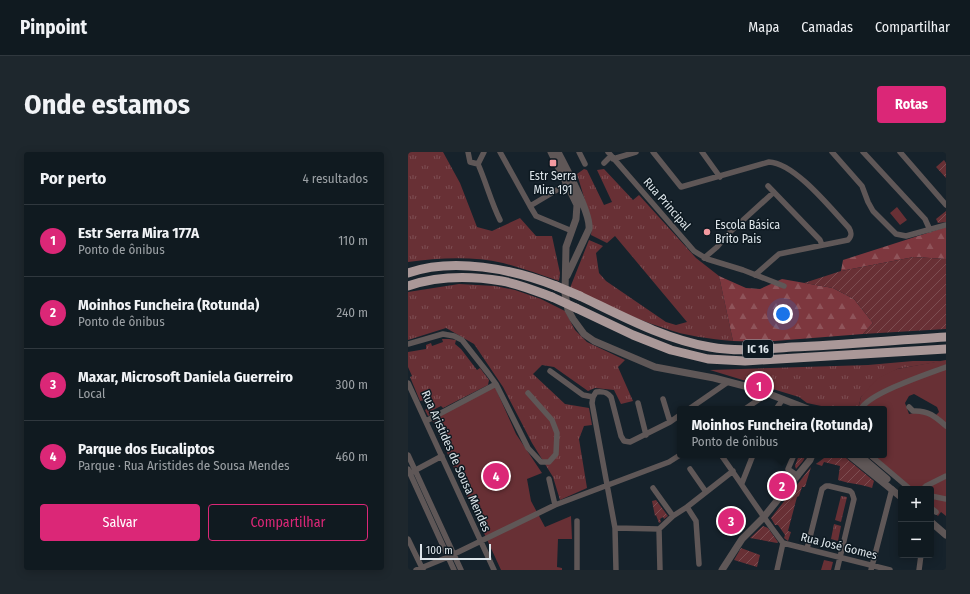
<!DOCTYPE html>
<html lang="pt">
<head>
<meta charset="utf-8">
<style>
	:root { --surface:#101a20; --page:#1e272d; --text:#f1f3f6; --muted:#9ca1a5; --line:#30383e; --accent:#db2777 }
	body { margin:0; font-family:"Fira Sans Condensed",sans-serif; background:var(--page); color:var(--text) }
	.controls { position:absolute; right:12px; bottom:12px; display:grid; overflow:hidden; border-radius:4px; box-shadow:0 2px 10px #0003 }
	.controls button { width:36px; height:36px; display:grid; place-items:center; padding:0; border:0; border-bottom:1px solid var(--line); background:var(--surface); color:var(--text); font:20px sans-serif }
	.scale { position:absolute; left:12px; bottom:10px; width:71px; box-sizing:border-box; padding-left:4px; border:2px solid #dde5ea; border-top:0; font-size:11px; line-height:14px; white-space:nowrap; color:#dde5ea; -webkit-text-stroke:3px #0d1921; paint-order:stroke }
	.you { position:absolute; left:375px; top:162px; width:14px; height:14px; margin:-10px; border:3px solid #fff; border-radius:50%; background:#1a73e8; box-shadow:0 0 0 6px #1a73e833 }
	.badge { display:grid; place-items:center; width:26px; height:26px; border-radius:50%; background:var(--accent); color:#fff; font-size:13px; font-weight:700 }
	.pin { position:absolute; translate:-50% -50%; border:2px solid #fff; box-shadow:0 1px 4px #0006 }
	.popup { position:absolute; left:269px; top:254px; width:210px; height:52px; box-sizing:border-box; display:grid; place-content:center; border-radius:4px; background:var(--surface); filter:drop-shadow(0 1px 3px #0005); font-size:13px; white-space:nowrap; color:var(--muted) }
	.popup b { font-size:15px; color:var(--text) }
	.popup::after { content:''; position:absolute; left:50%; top:100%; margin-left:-8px; border:8px solid transparent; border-top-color:var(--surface) }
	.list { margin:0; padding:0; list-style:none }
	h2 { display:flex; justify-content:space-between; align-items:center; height:52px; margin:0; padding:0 16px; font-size:17px }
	h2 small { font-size:13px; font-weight:400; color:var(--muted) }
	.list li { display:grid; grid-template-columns:26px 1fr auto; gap:12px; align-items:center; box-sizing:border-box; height:72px; padding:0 16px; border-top:1px solid var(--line) }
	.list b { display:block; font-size:15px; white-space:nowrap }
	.list p { margin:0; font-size:13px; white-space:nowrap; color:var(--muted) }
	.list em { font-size:13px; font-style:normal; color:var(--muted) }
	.actions { display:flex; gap:8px; padding:12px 16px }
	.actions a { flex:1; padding:9px 0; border:1px solid var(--accent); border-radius:4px; text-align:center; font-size:14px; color:var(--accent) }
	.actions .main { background:var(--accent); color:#fff }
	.map { position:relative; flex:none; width:538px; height:418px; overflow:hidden; border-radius:4px }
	header { display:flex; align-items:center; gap:24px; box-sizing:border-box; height:56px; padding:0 20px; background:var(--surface); border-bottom:1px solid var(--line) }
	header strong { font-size:19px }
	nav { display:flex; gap:22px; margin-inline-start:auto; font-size:14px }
	.intro { display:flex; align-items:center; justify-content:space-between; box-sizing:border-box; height:96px; padding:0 24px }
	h1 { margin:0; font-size:28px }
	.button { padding:10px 18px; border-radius:4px; background:var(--accent); color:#fff; font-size:14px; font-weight:700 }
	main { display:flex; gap:24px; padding:0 24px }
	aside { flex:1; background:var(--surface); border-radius:4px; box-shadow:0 2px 10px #0003 }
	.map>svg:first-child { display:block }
	.grass { fill:url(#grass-tufts) }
	.forest { fill:url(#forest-firs) }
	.park { fill:#683035; fill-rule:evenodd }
	.garden { fill:url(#garden-furrows) }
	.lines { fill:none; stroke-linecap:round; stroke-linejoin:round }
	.minor { stroke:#5f5757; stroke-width:5.5 }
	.tertiary { stroke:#5f5757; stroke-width:7 }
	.trunk { stroke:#aa9898; stroke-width:9 }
	.trunk-bridge { stroke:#aa9898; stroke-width:9 }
	.poi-dot { fill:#f49aa0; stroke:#0d1921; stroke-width:1.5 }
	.labels { text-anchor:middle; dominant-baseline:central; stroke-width:3; stroke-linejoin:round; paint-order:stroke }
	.shield { fill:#0d1921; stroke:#9fa8ae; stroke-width:1 }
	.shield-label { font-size:11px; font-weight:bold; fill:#dde5ea }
	.poi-label { font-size:12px; fill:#dde5ea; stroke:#0d1921 }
	.street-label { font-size:12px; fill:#dde5ea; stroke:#0d1921 }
</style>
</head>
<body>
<header>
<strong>Pinpoint</strong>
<nav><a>Mapa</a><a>Camadas</a><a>Compartilhar</a></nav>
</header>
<div class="intro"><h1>Onde estamos</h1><a class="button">Rotas</a></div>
<main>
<aside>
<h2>Por perto<small>4 resultados</small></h2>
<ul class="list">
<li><span class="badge">1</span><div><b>Estr Serra Mira 177A</b><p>Ponto de ônibus</p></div><em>110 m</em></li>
<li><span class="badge">2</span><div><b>Moinhos Funcheira (Rotunda)</b><p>Ponto de ônibus</p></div><em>240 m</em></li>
<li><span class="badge">3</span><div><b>Maxar, Microsoft Daniela Guerreiro</b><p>Local</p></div><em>300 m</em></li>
<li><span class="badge">4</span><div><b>Parque dos Eucaliptos</b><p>Parque · Rua Aristides de Sousa Mendes</p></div><em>460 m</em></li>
</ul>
<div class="actions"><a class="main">Salvar</a><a>Compartilhar</a></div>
</aside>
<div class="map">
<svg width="538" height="418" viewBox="0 0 538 418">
	<defs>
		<pattern id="grass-tufts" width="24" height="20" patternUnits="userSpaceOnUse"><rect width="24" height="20" fill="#683035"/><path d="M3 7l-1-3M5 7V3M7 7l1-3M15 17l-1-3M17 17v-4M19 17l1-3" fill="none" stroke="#7d4e52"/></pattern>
		<pattern id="forest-firs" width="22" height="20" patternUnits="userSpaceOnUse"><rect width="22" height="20" fill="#7d373e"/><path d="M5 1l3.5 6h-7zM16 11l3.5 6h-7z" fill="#8f545a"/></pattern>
		<pattern id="garden-furrows" width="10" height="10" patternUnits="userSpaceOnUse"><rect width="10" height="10" fill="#683035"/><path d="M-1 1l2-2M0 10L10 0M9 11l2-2" fill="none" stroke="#7d4e52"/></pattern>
	</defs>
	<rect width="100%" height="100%" fill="#16222b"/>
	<!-- grass -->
	<path class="grass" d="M0,0H35L52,31L69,75L84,79L112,66L128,84H144L152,121L151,129C133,123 114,116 95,111C64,104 31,106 0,110Z
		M176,17L179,18L196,53L204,50L189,18L196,17L225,48L231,43L288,106L311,124L325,189C302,187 277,184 256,176C223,166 193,150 162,136L181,88L195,94L188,101L191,121L198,129L258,170L268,173L279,170L207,84L199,91L183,83L184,72L169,22Z
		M51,132L87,134L107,138L133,147L157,159L167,178L179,190L217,208L210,215L225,249L213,252L206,238L187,236L180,239L146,215L134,213L125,222L157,252L181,256L184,273L176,274L171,287L179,336L152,348L145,325L124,291L95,235L66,192L38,176L0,188V140Z
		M34,187H41L48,188L47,192L53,197L69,218L72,216L81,228L80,233L35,256L33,254L23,259L24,262L20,264L17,258L20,256L16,248L12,249L2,225L4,224L0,215V200L18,197V193L23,191L24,194L35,190Z
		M505,209H535L489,217L453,245L450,257L418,255L399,251L391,245L302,218L460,213Z
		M433,344L439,345L433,370L427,368Z
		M426,372L433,374L430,389L423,387Z"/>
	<!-- forest -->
	<path class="forest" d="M538,75V107L506,105L433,119L435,108Z
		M311,124L338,136L352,137L374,127L425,136L446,147L465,171L455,182L354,190L325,189Z"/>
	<!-- park -->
	<path class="park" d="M489,55L499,68L492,73L482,61Z
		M538,208V364L533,360L530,364L523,358V337H499L458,303H476V257H450L453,245L469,227L489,217ZM506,242L529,255L531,260L526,265L512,260L501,262L497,251L501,244Z
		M87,235L108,282L134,321L119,327L123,349L137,375L163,364L164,387H150L149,415L154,416V418H93L24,268Z
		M416,408L425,410L423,418H413Z"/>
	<!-- garden -->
	<path class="garden" d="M536,8L538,11V26L528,15Z
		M538,59V70L530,71L528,67Z
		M506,105L538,107V177L455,182L465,171L446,147L425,136L396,131L433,119Z
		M391,303H398L395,309L388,317L387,314Z
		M420,303H430L438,306L466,329L464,336C454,332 442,332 430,328L432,314L416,310L414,314L408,312Z
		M403,315L397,335H394L391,344L389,345L380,379L383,380L380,389L376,386L377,383L370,373H367L363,366Z
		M248,348L260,364L256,367L255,365L252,367L253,370L251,371L248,363L247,364L244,349Z
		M355,374L360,376L370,390L369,391L342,386Z
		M333,396L352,403L349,415L326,408Z"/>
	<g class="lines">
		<!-- minor -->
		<path class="minor" d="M60,0L62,10L70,12
			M76,0L70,12C78,30 83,50 92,68
			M92,0L122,54L159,32
			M171,0L177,12
			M200,0L286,99L299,107L335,118L376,134
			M245,0L273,35L361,10C387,11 424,58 441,76C444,81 444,84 440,88L371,102L347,123
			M294,0L312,25
			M424,0L454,34L460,50L465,59L488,82L498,84L538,73
			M455,0L517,67L522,78
			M492,0L538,53
			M205,7L228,0
			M196,11L203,4
			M360,34L412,88L414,93
			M122,54L128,64L164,79
			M296,106L309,95L322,80L366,40
			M0,192L35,182L46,184L54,188L80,221L88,232L120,296L133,310H141L148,302L149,281L144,268L120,241
			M142,219L175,243L185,245
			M0,231L86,418
			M185,245L184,251L207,376L208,418
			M185,245L188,240C195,239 199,240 203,245L213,284L216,289L222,290L262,270L272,263
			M255,247L262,270
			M230,251L238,283
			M501,255L505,259C520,258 528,265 538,274
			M281,257L320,230
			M337,257L360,241
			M368,257L375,247
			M453,257C461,241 520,222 538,215
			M18,269L88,232
			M0,303L53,418
			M313,303C334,332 353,363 375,391L369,418
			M386,303L380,317L390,324
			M462,303L502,337
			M0,317L46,418
			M282,317L298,340
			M4,320L34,304
			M141,327L147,353
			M334,331L345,303
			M245,336L265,364
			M515,337L518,334L538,324
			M523,344L538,347
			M279,355L288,369L291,412
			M523,356L528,360
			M169,369V418
			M207,376L251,377L265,364L279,355L325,319
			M251,377L252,418
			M0,387L15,418
			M375,391L482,418
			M399,397L414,337L418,334H421L442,339L444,341L446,347L429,418
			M8,418L40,405L147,353L261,310L272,303
			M463,418L484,337
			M511,418L513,403"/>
		<!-- tertiary -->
		<path class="tertiary" d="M143,0L169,53L168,67L158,95L157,141L160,158L165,167L176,182L186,189L247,215L306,226L348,237L400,257
			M150,0C158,16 183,61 181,77L159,124
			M441,303L493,345
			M451,303L479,327
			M523,370L538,383
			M314,418L334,387L355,366L402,308L404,303"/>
		<!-- trunk -->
		<path class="trunk" d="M0,121C45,105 105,117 148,134
			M0,134C29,124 64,124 94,129C111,132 128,139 144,145
			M172,144C214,164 256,187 302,195C329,200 357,197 384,195C435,193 487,188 538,185
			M168,156L225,183L263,198L300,207L337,209L538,197"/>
		<!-- trunk-bridge -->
		<path class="trunk-bridge" d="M148,134L172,144
			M144,145L168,156"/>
	</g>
	<!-- markers -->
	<g class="poi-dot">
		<rect x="141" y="7" width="8" height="8" rx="2"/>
		<circle cx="299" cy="80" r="4"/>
	</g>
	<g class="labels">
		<!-- shield labels -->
		<rect class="shield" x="335" y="188" width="30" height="18" rx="3"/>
		<g class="shield-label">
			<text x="350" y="197">IC 16</text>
		</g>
		<!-- poi labels -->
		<g class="poi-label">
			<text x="145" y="24">Estr Serra<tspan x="145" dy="14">Mira 191</tspan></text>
			<text x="307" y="73" text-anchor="start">Escola Básica<tspan x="307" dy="14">Brito Pais</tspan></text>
		</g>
		<!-- street labels -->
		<g class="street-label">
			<text transform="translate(259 52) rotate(49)">Rua Principal</text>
			<text transform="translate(48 309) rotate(66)">Rua Aristides de Sousa Mendes</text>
			<text transform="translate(431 394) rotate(14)">Rua José Gomes</text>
		</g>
	</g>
</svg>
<div class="controls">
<button>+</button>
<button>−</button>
</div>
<div class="scale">100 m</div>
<div class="you"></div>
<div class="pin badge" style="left:351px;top:234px">1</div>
<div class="pin badge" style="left:374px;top:334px">2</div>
<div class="popup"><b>Moinhos Funcheira (Rotunda)</b>Ponto de ônibus</div>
<div class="pin badge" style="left:323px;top:369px">3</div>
<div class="pin badge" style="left:88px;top:324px">4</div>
</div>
</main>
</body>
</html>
